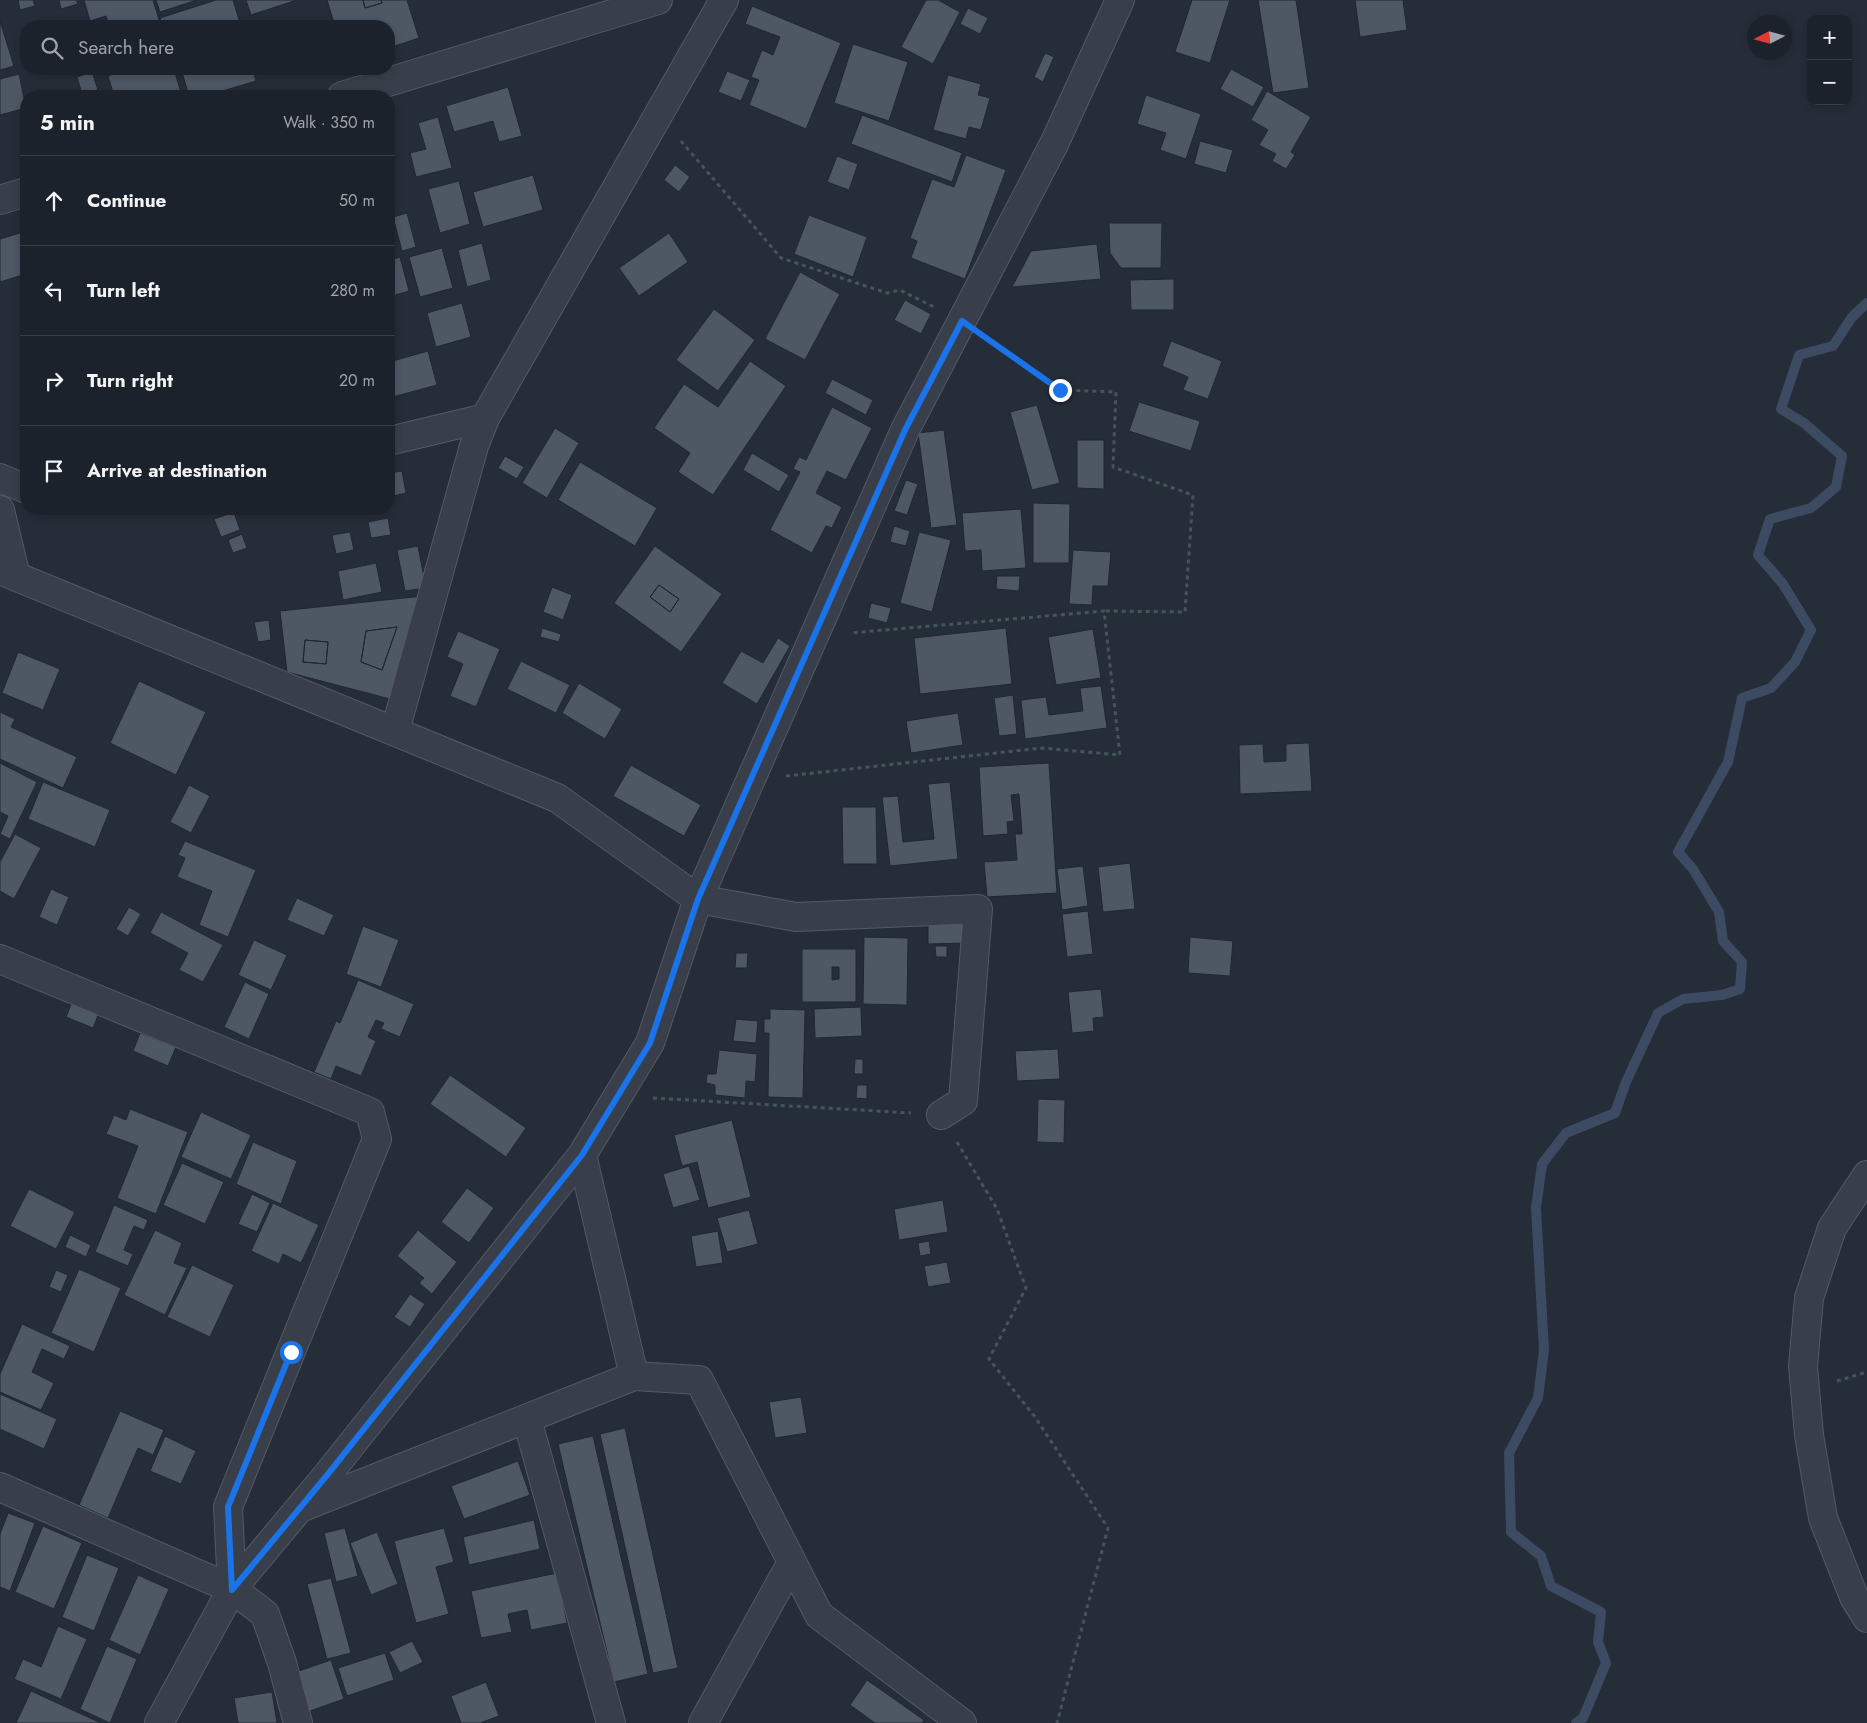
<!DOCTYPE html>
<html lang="en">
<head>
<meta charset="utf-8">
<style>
	:root { --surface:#1c222b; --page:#252a33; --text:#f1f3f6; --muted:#a0a4a9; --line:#3a3f47 }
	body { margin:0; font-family:Jost,sans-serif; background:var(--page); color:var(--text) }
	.controls { position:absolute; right:15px; top:15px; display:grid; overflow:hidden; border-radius:10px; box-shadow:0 2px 8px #0003 }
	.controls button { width:45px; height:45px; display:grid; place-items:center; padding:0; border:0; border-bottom:1px solid var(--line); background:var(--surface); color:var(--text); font:25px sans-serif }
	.compass { position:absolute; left:1747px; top:15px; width:45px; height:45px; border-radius:50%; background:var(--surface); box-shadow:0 2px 8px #0003; rotate:264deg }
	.stop { position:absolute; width:15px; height:15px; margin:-11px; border:4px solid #1a73e8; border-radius:50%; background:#fff }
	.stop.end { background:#1a73e8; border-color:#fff; box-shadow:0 1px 5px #0008 }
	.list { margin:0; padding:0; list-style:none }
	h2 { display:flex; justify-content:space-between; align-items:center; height:65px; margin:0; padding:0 20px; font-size:21px }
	h2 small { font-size:16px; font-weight:400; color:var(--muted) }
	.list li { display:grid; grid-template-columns:32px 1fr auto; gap:15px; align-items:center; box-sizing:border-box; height:90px; padding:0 20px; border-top:1px solid var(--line) }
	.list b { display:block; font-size:19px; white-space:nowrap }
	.list em { font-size:16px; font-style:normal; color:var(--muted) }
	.icon { flex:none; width:28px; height:28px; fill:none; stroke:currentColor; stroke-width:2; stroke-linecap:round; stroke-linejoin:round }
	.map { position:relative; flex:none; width:1867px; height:1723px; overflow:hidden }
	.search { position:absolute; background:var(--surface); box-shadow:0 2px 8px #0003; left:20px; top:20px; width:375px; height:55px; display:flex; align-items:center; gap:12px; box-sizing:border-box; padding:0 18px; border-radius:20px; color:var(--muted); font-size:19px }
	.panel { position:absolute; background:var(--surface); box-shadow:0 2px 8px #0003; left:20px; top:90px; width:375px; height:425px; border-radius:20px }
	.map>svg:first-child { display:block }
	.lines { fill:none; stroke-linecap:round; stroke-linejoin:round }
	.stream { stroke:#3c4b61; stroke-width:10 }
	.building { fill:#4e5865; stroke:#202731; fill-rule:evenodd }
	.street-casing { stroke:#545a65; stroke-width:30 }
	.path { stroke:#455558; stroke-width:3; stroke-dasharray:4 4; stroke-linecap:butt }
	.street { stroke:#393f4a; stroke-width:28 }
	.route { stroke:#1a73e8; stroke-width:6 }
</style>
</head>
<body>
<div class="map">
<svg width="1867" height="1723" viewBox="0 0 1867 1723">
	<rect width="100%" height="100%" fill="#252d39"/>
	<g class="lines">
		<!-- stream -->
		<path class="stream" d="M1576,1723L1583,1718L1606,1663L1598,1642L1601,1612L1551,1586L1541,1556L1511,1532L1509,1453L1538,1398L1544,1350L1536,1208L1542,1164L1566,1133L1615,1113L1626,1082L1658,1013L1683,999L1722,995L1740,989L1742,962L1723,941L1719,912L1693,869L1678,852L1728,762L1742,698L1771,688L1795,662L1811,630L1783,584L1758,555L1770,519L1811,508L1836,487L1842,456L1804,423L1781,409L1799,355L1833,346L1852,317L1867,303"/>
	</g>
	<!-- building -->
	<path class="building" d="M18,0H33L35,6L20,10Z
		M59,0H76L78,4L61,9Z
		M84,0H153L161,26H109L106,16L90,21Z
		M156,0H197L160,12Z
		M216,0H233L241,26H162L160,18Z
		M246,0H297L251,15Z
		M327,0H363L365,8L382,3L381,0H407L419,38L389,48V26H335Z
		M363,0H381L382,3L365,8Z
		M926,0H938L960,12L933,64L901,47Z
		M1192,0H1230L1210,63L1175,52Z
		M1258,0H1296L1309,88L1273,93Z
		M1355,0H1403L1407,30L1360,37Z
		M752,6L841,43L806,129L749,105L759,80L751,77L762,50L773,55L780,37L745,24Z
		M968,8L988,18L980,34L960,24Z
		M0,21L14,66L0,70Z
		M325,22L326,26H311Z
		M853,44L908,62L889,121L834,103Z
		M1045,53L1054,57L1043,82L1034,77Z
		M127,69H174L182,96H133L132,94L114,96L108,76Z
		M192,69H253L256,81L206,96H189L182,72Z
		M323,69H337L338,71L324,75Z
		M1231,69L1264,87L1253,107L1220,89Z
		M727,71L750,80L741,101L718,92Z
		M92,72L98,90L82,94L77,77Z
		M19,74L26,108L0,115V79Z
		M948,75L981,84L978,95L990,98L981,130L969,127L966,139L933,130Z
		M508,87L522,136L499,142L493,121L454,132L446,106Z
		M1267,91L1311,117L1291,152L1295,155L1286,169L1272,161L1276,154L1259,145L1268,130L1251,120Z
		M1146,95L1201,114L1186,159L1160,150L1166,133L1137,124Z
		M862,115L962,153L952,182L851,144Z
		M438,117L452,168L416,177L410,153L426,149L418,123Z
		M1200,141L1233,150L1226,173L1194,164Z
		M966,155L1006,170L965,279L911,258L917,241L910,238L932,179L954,187Z
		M837,156L858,164L849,190L827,182Z
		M675,165L690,177L679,192L664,180Z
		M533,175L543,210L483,227L473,192Z
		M459,181L470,224L440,233L428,189Z
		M407,213L416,247L402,251L393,217Z
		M809,215L867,237L853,277L794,254Z
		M1109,223H1162L1161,268H1121L1110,253Z
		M26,231V274L0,282V239Z
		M669,233L688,262L639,296L619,268Z
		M482,243L491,280L467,287L458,250Z
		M1097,244L1101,279L1012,287L1031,251Z
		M442,248L453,288L420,297L409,257Z
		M400,257L409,291L389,297V260Z
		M800,272L840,294L805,360L765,339Z
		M1174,279V310H1131L1130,280Z
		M905,300L931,314L921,334L894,320Z
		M462,303L471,337L436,347L427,313Z
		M714,309L755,340L718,391L676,360Z
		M1171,341L1222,361L1208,399L1183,390L1188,377L1162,366Z
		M428,351L437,385L389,398V362Z
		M750,361L786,386L713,495L678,472L690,453L654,428L684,384L718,407Z
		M832,379L873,400L866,415L825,393Z
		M1139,402L1200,421L1191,451L1129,431Z
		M1037,405L1060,483L1032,490L1010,412Z
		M832,407L872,428L846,480L827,471L816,493L842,507L832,528L826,526L812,553L770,530L800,472L793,469L799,457L806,460Z
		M555,428L579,443L547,498L522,483Z
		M944,430L957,525L931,528L918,433Z
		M1077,440H1104V489L1077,488Z
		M752,453L789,475L779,492L743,470Z
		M505,456L524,467L517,479L498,468Z
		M580,462L657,508L635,546L558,500Z
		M402,471L406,493L389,497V473Z
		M906,480L918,484L907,515L894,511Z
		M1033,503L1070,504L1069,563H1033Z
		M1021,509L1026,568L982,571L981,550L965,551L962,513Z
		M234,512L240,530L221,537L214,519Z
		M388,518L391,535L371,538L368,522Z
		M894,526L910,531L906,546L890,542Z
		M350,532L354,550L336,554L332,535Z
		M919,532L951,540L932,612L900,603Z
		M242,534L247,548L233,553L228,540Z
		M418,546L426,588L405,591L397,550Z
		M655,546L722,594L681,652L614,603ZM659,585L679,599L670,612L650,597Z
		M1073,550L1111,552L1108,586H1093L1092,605L1069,604Z
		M376,563L382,592L343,600L338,571Z
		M997,576H1020L1019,591L996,589Z
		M659,585L679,599L670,612L650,597Z
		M552,587L572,595L563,620L543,612Z
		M423,596L390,699L287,672L280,611ZM397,627L382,670L361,662L366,631ZM305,640L328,642L326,664L303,662Z
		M871,603L891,608L887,623L868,618Z
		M269,620L271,640L258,642L254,622Z
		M397,627L382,670L361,662L366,631Z
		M542,628L561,634L559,642L540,637Z
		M1006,628L1012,684L920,694L914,638Z
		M1093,629L1101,678L1056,685L1048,637Z
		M458,631L500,649L476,707L450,696L463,664L447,657Z
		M778,638L790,646L757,704L722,683L741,651L763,663Z
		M305,640L328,642L326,664L303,662Z
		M18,652L60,669L43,710L2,693Z
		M521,661L570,685L556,713L507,689Z
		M139,681L206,712L176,775L110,743Z
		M579,683L622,709L605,739L562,713Z
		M1101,686L1107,728L1025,739L1021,700L1046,697L1049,715L1083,711L1080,688Z
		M1013,695L1017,734L999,736L994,698Z
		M0,712L15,719L11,727L77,757L63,788L0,759Z
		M958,713L963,745L911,753L906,721Z
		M1309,743L1312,791L1240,794L1239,745L1263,744L1264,762L1286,761V744Z
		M0,763L37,782L10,839L0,834L8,816L0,812Z
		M1049,763L1057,893L987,897L984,862L1017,860L1015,834H1022L1019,794L1011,795L1014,821L1007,822L1008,834L983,836L979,767Z
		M631,765L701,805L684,836L613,796Z
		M43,782L110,810L95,847L28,819Z
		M950,782L958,859L890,866L882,797L898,796L903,842L934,839L928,784Z
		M189,785L210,796L191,833L170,822Z
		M842,807H876L877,864H843Z
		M15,834L41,848L14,899L0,891V862Z
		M185,841L256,870L228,937L199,925L212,891L177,877L185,858L178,855Z
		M1130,863L1135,909L1103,912L1098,867Z
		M1083,866L1088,906L1062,910L1057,869Z
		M51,889L69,897L57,925L39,917Z
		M297,898L334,915L324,936L287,920Z
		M129,907L141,914L128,936L116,929Z
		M1088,911L1093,954L1067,957L1062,914Z
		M161,912L223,945L203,982L179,970L188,953L150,933Z
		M928,924H966V943L928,944Z
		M363,926L399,940L381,987L346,974Z
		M864,937L908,938L907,1005L863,1004Z
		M1190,937L1233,941L1230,976L1188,973Z
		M254,940L287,955L271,990L238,975Z
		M935,946H947V957H936Z
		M802,949H856V1002H802ZM832,967H839V979L832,980Z
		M736,953H748L747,968H735Z
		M358,980L414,1004L400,1037L381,1029L384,1023L376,1020L368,1037L376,1041L361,1076L336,1066L331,1079L314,1072L336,1021L340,1023Z
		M245,982L269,994L249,1039L224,1027Z
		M1101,989L1104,1017L1093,1018L1094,1031L1072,1033L1068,992Z
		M72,1002L99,1013L93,1028L66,1017Z
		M861,1007L862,1036L815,1038L814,1009Z
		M770,1009L805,1010L803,1098L768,1097L769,1033H764V1019H770Z
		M736,1019L758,1021L756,1043L733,1041Z
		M140,1033L176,1047L168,1066L133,1051Z
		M1058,1049L1060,1079L1017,1081L1015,1051Z
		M719,1050L757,1054L755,1082L746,1081L745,1098L715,1095V1085L706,1083L707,1074H716Z
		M855,1059H863V1074H854Z
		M450,1075L526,1128L506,1157L430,1104Z
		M857,1085H867V1099L856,1098Z
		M1038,1099L1065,1100L1064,1143L1037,1142Z
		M130,1109L188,1132L156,1214L117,1198L138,1146L106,1134L114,1115L126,1120Z
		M201,1112L251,1135L231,1179L181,1157Z
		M732,1120L751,1197L708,1208L697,1162L682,1166L674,1135Z
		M253,1142L297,1161L281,1204L236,1184Z
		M182,1163L224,1182L205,1224L163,1205Z
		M689,1166L700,1200L673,1208L663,1174Z
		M467,1188L494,1208L469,1243L441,1222Z
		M29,1189L75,1212L56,1249L10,1226Z
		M252,1194L270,1203L257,1232L238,1224Z
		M943,1200L948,1232L899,1240L894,1209Z
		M273,1203L319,1225L301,1263L283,1254L279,1264L251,1251Z
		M114,1205L148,1220L144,1230L134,1226L124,1250L133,1254L128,1266L95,1252Z
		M749,1210L758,1244L727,1252L717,1218Z
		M155,1230L182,1243L174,1263L187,1268L165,1315L124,1295Z
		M418,1230L457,1262L432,1294L419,1283L424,1278L397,1256Z
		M718,1231L723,1263L696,1267L691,1236Z
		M70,1235L91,1245L86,1257L65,1247Z
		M929,1241L931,1254L920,1256L918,1243Z
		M947,1262L951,1283L928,1287L924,1266Z
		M192,1265L234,1285L210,1337L167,1317Z
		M79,1269L121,1288L94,1352L51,1333Z
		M56,1270L68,1275L61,1292L49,1287Z
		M410,1294L425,1304L410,1327L394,1317Z
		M22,1324L70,1346L64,1359L42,1349L32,1372L54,1383L41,1410L0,1392V1374Z
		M0,1394L57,1419L44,1449L0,1429Z
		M801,1397L807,1433L775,1438L769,1402Z
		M120,1411L164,1430L153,1455L138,1448L108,1518L79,1505Z
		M625,1428L678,1668L653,1673L600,1434Z
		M165,1436L196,1451L181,1484L150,1471Z
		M593,1436L648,1674L614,1682L558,1444Z
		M518,1461L530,1495L464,1519L451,1486Z
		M8,1513L35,1523L10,1591L0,1587V1534Z
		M534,1520L540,1549L469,1565L463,1537Z
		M43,1526L82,1543L54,1609L15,1592Z
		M345,1528L358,1576L336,1582L324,1533Z
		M444,1528L454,1562L436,1567L449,1614L416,1623L394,1541Z
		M377,1532L398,1584L371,1595L350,1543Z
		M87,1555L119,1568L94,1631L62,1617Z
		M557,1573L567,1623L531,1630L527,1610L508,1614L512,1632L481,1638L471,1591Z
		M138,1575L169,1589L140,1655L109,1640Z
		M331,1578L351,1653L327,1659L307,1584Z
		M58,1626L87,1639L61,1699L14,1679L23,1659L41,1667Z
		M412,1641L423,1662L400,1673L389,1652Z
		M107,1646L137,1659L110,1723L80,1709Z
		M385,1653L394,1680L347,1696L338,1668Z
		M331,1660L344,1699L307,1712L293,1673Z
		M867,1680L924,1720L922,1723H875L850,1705Z
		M486,1682L499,1716L480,1723H461L451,1696Z
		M31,1691L101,1723H16Z
		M272,1692L277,1723H238L234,1698Z"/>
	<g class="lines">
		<!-- street casing -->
		<g class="street-casing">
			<path id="street" d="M342,96L658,0
				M0,200L26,192
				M389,441L485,418
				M0,478L26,489
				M0,510L16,577
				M0,570L557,798L698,899L796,917L978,909L963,1101L941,1115
				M395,731L474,446L485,418L724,0
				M0,959L370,1112L377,1139L228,1507L232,1589
				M1867,1175L1832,1228L1809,1298L1803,1366L1809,1435L1823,1518L1854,1597L1867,1618
				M634,1376L699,1380L819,1615L962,1723
				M527,1419L611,1723
				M0,1487L232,1589L265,1614L282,1663L298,1723
				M300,1508L634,1376L582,1155
				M159,1723L232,1589L328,1474L582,1155L650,1043L698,899L905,430L1054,144L1120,0
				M703,1723L792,1562"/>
		</g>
		<!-- path -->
		<path class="path" d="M681,141L781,258L887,293L900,290L934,307
			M988,340L1060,390L1116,392L1113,467L1193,495L1185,612L1104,611
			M786,776L1042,748L1120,755L1104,611L850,633
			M653,1098L911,1113
			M957,1142L997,1209L1026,1288L989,1359L1035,1417L1108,1528L1057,1723
			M1837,1381L1867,1372"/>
		<!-- street -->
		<use href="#street" class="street"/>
	</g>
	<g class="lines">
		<!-- route -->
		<path class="route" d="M291,1352L228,1507L232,1590L328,1474L582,1155L650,1043L698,899L905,430L962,321L1060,390"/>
	</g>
</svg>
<div class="controls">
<button>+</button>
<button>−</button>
</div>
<svg class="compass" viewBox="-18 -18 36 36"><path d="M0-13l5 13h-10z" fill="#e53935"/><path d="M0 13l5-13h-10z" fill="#a0a4a9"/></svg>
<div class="stop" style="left:291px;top:1352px"></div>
<div class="stop end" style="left:1060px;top:390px"></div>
<div class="search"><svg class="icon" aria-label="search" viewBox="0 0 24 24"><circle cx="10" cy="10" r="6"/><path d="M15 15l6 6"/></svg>Search here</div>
<section class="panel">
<h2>5 min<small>Walk · 350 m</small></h2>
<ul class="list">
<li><svg class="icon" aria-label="ahead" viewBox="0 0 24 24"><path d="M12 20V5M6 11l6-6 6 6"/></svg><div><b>Continue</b></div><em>50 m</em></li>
<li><svg class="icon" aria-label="left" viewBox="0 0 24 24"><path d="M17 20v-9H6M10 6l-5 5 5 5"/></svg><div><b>Turn left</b></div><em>280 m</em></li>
<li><svg class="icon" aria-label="right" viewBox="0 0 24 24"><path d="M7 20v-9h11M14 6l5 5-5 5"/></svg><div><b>Turn right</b></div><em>20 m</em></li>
<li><svg class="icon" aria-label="arrive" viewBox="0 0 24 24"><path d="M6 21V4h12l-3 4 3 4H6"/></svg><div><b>Arrive at destination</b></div></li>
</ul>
</section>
</div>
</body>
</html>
